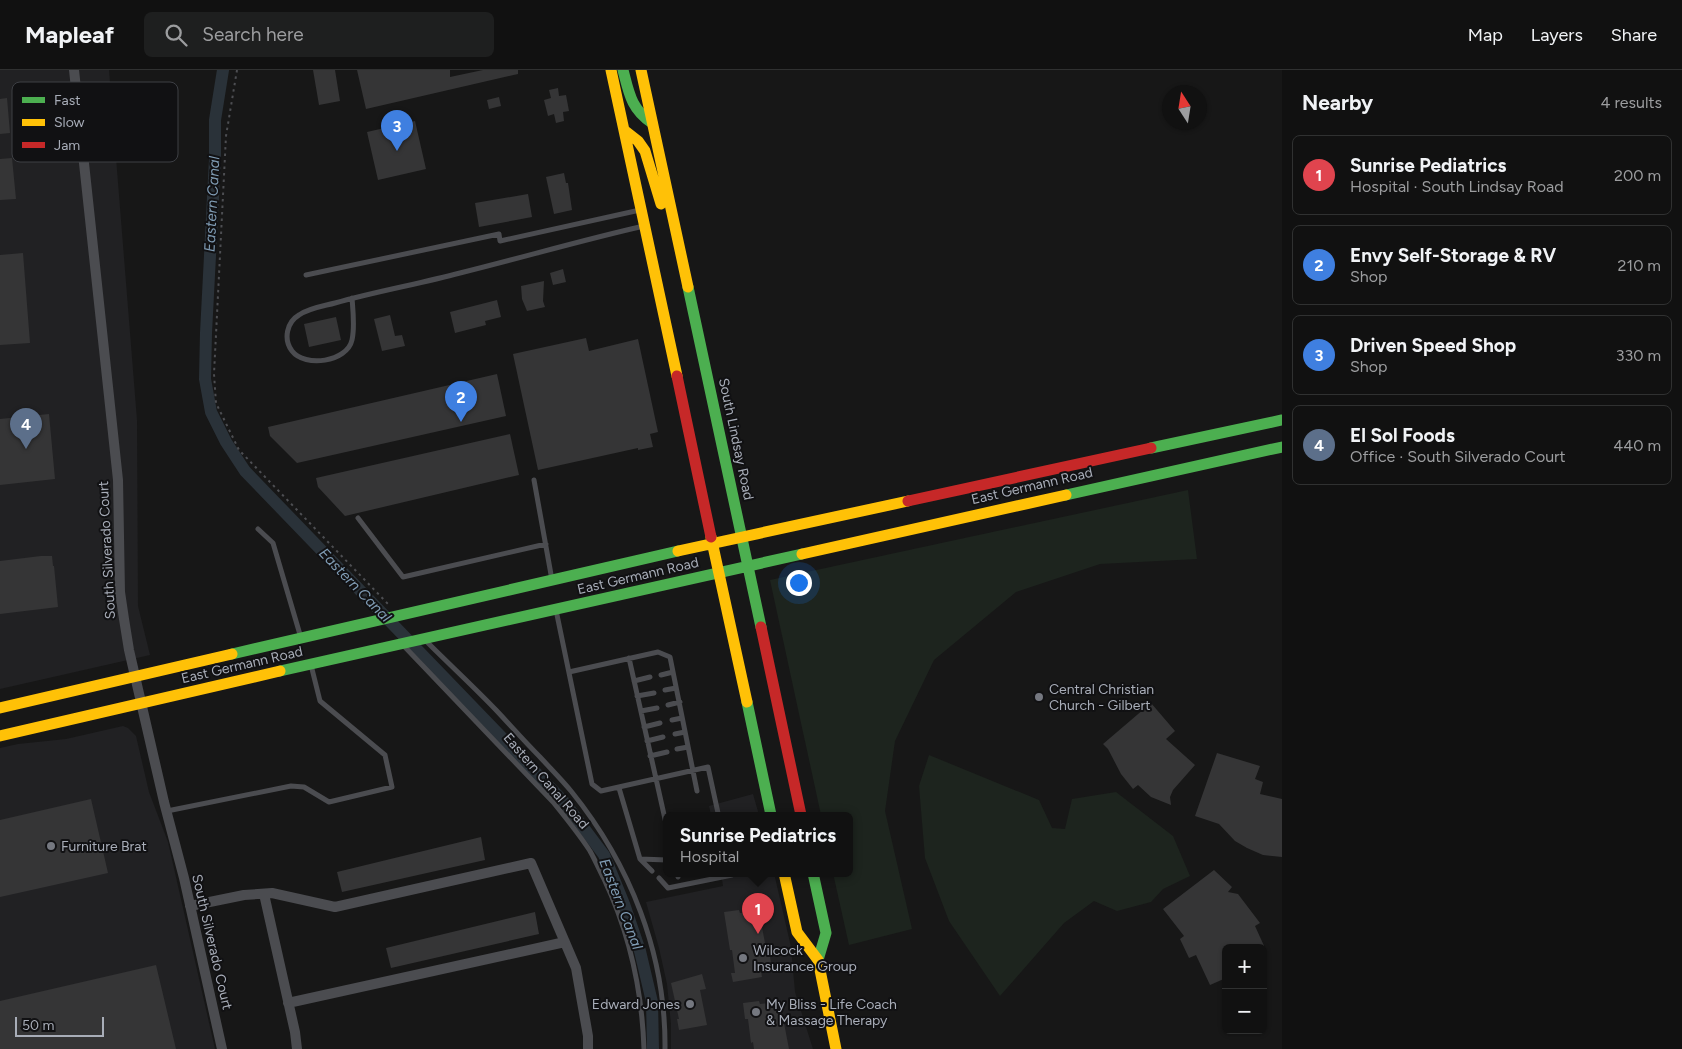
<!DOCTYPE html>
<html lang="en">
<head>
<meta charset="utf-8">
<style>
	:root { --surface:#111; --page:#1e1f1f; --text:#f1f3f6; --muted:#9c9d9f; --line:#303131; --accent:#757880 }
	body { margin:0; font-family:Figtree,sans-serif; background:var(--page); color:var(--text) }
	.controls { position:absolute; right:15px; bottom:15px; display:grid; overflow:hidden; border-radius:8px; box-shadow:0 1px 4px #0004 }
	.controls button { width:45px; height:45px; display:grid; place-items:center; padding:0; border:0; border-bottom:1px solid var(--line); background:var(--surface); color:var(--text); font:25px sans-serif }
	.compass { position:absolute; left:1162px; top:15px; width:45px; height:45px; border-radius:50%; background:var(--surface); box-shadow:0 1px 4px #0004; rotate:348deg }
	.scale { position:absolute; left:15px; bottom:12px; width:89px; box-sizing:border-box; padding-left:5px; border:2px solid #a8adb8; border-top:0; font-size:14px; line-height:18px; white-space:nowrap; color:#a8adb8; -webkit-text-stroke:4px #111113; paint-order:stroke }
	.you { position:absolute; left:798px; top:512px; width:18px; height:18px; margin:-12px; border:4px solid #fff; border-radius:50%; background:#1a73e8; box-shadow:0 0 0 8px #1a73e833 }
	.badge { display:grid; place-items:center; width:32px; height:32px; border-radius:50%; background:var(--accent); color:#fff; font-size:16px; font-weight:700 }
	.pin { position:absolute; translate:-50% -41px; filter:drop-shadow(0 1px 2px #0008) }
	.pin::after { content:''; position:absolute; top:26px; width:18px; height:15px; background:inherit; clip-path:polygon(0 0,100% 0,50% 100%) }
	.popup { position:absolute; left:663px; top:742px; width:190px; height:65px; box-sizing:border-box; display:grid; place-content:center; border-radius:8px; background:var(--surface); filter:drop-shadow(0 1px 4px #0005); font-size:16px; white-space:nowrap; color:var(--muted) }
	.popup b { font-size:19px; color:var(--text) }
	.popup::after { content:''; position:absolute; left:50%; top:100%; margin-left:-10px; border:10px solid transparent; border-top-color:var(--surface) }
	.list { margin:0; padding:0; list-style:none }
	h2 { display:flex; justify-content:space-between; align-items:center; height:65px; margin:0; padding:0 20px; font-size:21px }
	h2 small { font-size:16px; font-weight:400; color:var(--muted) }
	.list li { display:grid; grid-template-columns:32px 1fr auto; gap:15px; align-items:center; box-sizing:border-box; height:80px; margin:0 10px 10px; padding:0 10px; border:1px solid var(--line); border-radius:8px }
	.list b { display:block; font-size:19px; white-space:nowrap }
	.list p { margin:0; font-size:16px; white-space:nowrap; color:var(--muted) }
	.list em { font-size:16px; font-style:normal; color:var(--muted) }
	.icon { flex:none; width:28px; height:28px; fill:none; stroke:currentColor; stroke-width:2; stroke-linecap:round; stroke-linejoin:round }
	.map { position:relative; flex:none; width:1282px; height:979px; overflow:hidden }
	header { display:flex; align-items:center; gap:30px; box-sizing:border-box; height:70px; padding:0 25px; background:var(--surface); border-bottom:1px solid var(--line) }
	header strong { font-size:24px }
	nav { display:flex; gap:28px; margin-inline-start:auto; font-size:18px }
	.search { width:350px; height:45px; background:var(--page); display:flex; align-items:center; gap:12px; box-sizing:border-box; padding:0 18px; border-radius:8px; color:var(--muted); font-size:19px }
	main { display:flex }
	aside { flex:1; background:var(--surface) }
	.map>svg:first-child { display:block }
	.built { fill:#212123 }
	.green { fill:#1d241e }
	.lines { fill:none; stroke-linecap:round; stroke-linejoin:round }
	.canal { stroke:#2a3239; stroke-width:12 }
	.building { fill:#353536 }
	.path { stroke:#4d4e52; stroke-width:2; stroke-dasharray:2.5 4; stroke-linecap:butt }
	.lane { stroke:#4b4c50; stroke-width:5 }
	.street { stroke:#4b4c50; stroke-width:10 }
	.fast { stroke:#4caf50; stroke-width:11 }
	.slow { stroke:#ffc107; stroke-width:11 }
	.jam { stroke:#c62828; stroke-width:11 }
	.poi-dot { fill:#757880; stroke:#111113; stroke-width:2 }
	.labels { text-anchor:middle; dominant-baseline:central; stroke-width:4; stroke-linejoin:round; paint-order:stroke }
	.street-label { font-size:14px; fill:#a8adb8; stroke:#111113 }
	.poi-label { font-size:14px; fill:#a8adb8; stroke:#111113; text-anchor:start }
	.water-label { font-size:15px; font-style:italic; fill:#7f9bb3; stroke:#111113 }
	.key { fill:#111113; stroke:#3e4045; stroke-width:1 }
	.key-label { font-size:14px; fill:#a8adb8 }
</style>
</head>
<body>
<header>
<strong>Mapleaf</strong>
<div class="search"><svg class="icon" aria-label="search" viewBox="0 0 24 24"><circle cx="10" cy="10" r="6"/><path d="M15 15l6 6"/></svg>Search here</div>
<nav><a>Map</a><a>Layers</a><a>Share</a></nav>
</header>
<main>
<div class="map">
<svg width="1282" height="979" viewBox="0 0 1282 979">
	<rect width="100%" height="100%" fill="#171717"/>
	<!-- built -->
	<path class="built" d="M0,0H109L137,350L138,536L150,585L0,619Z
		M123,656L128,658L136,666L149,722L168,772L215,979H0V678L18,674L66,669Z
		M753,724L759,745H711L709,736Z
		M721,803H774L791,877L795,922L813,979H671V954L667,914L659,878L646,832L723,816Z"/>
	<!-- green -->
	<path class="green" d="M1188,420L1197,489L1100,494L1016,522L934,590L895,671L885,741L912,859L849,875L833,803H849V745H821L770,510Z
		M929,685L1039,730L1052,758L1065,759L1072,729L1116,722L1173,766L1190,806L1163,819L1151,832L1117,841L1094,831L1064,853L1000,926L949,851L925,788L919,716Z"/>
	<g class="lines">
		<!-- canal -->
		<path class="canal" d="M223,0L215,50V89L206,263L205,309L211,342L226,372L245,401L565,733L604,785L624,834L640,881L652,932L653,979"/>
	</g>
	<!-- building -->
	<path class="building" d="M313,0H335L340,31L319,35Z
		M357,0H450V7L483,0H518V4L366,39Z
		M558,18L559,26L566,25L569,41L563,42L564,51L556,53L554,44L548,46L544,30L551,28L549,20Z
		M499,27L501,36L489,39L487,30Z
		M7,28L10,63L0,64V29Z
		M415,51L426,99L378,110L367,62Z
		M12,88L16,129L0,130V89Z
		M564,103L566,113H568L572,140L554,144L546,107Z
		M528,124L532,147L479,157L475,133Z
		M23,183L30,273L0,275V185Z
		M563,199L566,212L553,215L550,203Z
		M544,211L543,231L545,237L527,241L522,229L521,216Z
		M497,230L501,247L485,251L486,255L455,263L450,242Z
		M390,245L395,266L402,265L405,276L382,281L374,249Z
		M336,247L341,270L309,277L304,254Z
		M586,268L589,281L638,269L658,362L650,364L653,377L638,380V378L538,400L513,284Z
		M497,304L506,346L297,393L270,366L268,357Z
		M49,344L55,409L0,415V349Z
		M510,364L519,405L345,446L318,417L316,408Z
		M41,486H52L53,496H54L58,537L0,544V491Z
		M1151,633L1175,661L1166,669L1195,695L1173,720L1170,727L1171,735L1151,727L1138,715L1133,719L1121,704L1108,679L1103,674Z
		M1217,683L1260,696L1255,709L1263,712L1260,724L1282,729V787L1263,785L1247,778L1235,771L1219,754L1195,746Z
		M91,729L108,803L0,827V750Z
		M481,767L485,790L342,822L337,802Z
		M1214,800L1232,817L1228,822L1238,824L1260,853L1255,856L1265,878H1226V908L1210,915L1196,885L1189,888L1180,869L1184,866L1163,839Z
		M739,840L740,843L759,842L766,878H769L771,894L760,895L762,907L733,912L731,903H735L732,880H730L724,842Z
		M535,842L539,864L391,898L386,878Z
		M156,895L176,979H0V931Z
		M702,904L706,919L700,920L707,955L679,960L677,949H679L671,913Z
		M759,931L760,934L780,932L789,979H754L753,972L751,973L748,949H745L743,933Z"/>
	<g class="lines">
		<!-- path -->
		<path class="path" d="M237,0L226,66L214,304L216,333L239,380L389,535"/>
		<!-- lane -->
		<path class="lane" d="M306,205L499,164L500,171L640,140
			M352,228C353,241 355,257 352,270C347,292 305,298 292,281C283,269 287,252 299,245C309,238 324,236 335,233C377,221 419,214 460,203C521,188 582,170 644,156
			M534,410L552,510
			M358,448L403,507L546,474
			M258,459L273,473L301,568
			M556,540L592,714L601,721L708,697L718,743
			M426,571C449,594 473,616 496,640C511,656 525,672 540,687C550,698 561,709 571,721C630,794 666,884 665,979
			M402,574L553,732C566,748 579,764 590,781C595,790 599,799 604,809C629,862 642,920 644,979
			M629,588L667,758
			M569,602L658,582L670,587L697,721
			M661,605L673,602
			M634,611L650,607
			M665,620L676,618
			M637,626L654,623
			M668,635L680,632
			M641,641L657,638
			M672,650L682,648
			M644,657L660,653
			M675,664L685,662
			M647,671L663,667
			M677,679L688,677
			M650,686L667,682
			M619,718L640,789L652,801
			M167,741L291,716L304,717L329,732L392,717L385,685L320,631L311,595
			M640,789L667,790
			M677,803L678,807
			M659,808L668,818L732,805"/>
		<!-- street -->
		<path class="street" d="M74,0L118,410L120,522L124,549L129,580L164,732L184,808L222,979
			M264,824L295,962L297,979
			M190,836L244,825L272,823L335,837L531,793L576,898L588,966V979
			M288,933L565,872"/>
		<!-- fast -->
		<path class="fast" d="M623,0C629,23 631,39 652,53
			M688,217L761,557
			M1151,378L1282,350
			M1066,425L1282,377
			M232,584L678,481
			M280,601L802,484
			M747,632L771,745
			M813,803L826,863L818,890"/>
		<!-- slow -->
		<path class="slow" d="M611,0L677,306
			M641,0L688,217
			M624,60L638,71L645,81L661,134
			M711,467L747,632
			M678,481L908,431
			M802,484L1066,425
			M0,638L232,584
			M0,666L280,601
			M784,803L797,862L818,890L836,979"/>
		<!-- jam -->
		<path class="jam" d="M677,306L711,467
			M908,431L1151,378
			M761,557L801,745"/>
	</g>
	<!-- markers -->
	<g class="poi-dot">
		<circle cx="1039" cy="627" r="5"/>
		<circle cx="51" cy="776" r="5"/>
		<circle cx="743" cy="888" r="5"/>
		<circle cx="690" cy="934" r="5"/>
		<circle cx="756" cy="942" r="5"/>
	</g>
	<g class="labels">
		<!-- street labels -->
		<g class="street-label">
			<text transform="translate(736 369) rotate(78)">South Lindsay Road</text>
			<text transform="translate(1032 416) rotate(-13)">East Germann Road</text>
			<text transform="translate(107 480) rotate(-93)">South Silverado Court</text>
			<text transform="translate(638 506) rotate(-13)">East Germann Road</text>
			<text transform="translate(242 595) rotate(-13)">East Germann Road</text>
			<text transform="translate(546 711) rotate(49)">Eastern Canal Road</text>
			<text transform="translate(212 872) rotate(77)">South Silverado Court</text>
		</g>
		<!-- poi labels -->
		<g class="poi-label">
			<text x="1049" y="619">Central Christian<tspan x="1049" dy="16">Church - Gilbert</tspan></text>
			<text x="61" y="776">Furniture Brat</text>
			<text x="753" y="880">Wilcock<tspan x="753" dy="16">Insurance Group</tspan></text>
			<text x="680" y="934" text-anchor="end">Edward Jones</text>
			<text x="766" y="934">My Bliss - Life Coach<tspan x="766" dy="16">&amp; Massage Therapy</tspan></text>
		</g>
		<!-- water labels -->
		<g class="water-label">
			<text transform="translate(212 134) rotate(-87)">Eastern Canal</text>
			<text transform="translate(355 515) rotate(46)">Eastern Canal</text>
			<text transform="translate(621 834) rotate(69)">Eastern Canal</text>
		</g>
	</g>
	<!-- legend -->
	<rect x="12" y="12" width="166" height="80" rx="8" class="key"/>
	<rect x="22" y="27" width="23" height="6" fill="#4caf50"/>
	<rect x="22" y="49" width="23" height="7" fill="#ffc107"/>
	<rect x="22" y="72" width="23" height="6" fill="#c62828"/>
	<g class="key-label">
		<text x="54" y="35">Fast</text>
		<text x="54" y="57">Slow</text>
		<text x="54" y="80">Jam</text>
	</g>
</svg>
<div class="controls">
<button>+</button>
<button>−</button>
</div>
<svg class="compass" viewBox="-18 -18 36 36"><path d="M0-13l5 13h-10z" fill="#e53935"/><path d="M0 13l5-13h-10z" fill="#9c9d9f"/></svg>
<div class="scale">50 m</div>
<div class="you"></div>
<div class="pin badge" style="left:758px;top:864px;background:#e0444e">1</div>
<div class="popup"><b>Sunrise Pediatrics</b>Hospital</div>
<div class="pin badge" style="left:461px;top:352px;background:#3f7fe0">2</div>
<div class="pin badge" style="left:397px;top:81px;background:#3f7fe0">3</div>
<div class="pin badge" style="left:26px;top:379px;background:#5c6f8a">4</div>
</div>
<aside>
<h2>Nearby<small>4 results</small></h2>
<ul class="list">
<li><span class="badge" style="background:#e0444e">1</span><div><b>Sunrise Pediatrics</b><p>Hospital · South Lindsay Road</p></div><em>200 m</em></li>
<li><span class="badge" style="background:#3f7fe0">2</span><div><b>Envy Self-Storage &amp; RV</b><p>Shop</p></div><em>210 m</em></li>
<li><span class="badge" style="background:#3f7fe0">3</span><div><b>Driven Speed Shop</b><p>Shop</p></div><em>330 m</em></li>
<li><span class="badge" style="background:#5c6f8a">4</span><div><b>El Sol Foods</b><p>Office · South Silverado Court</p></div><em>440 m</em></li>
</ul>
</aside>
</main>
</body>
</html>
